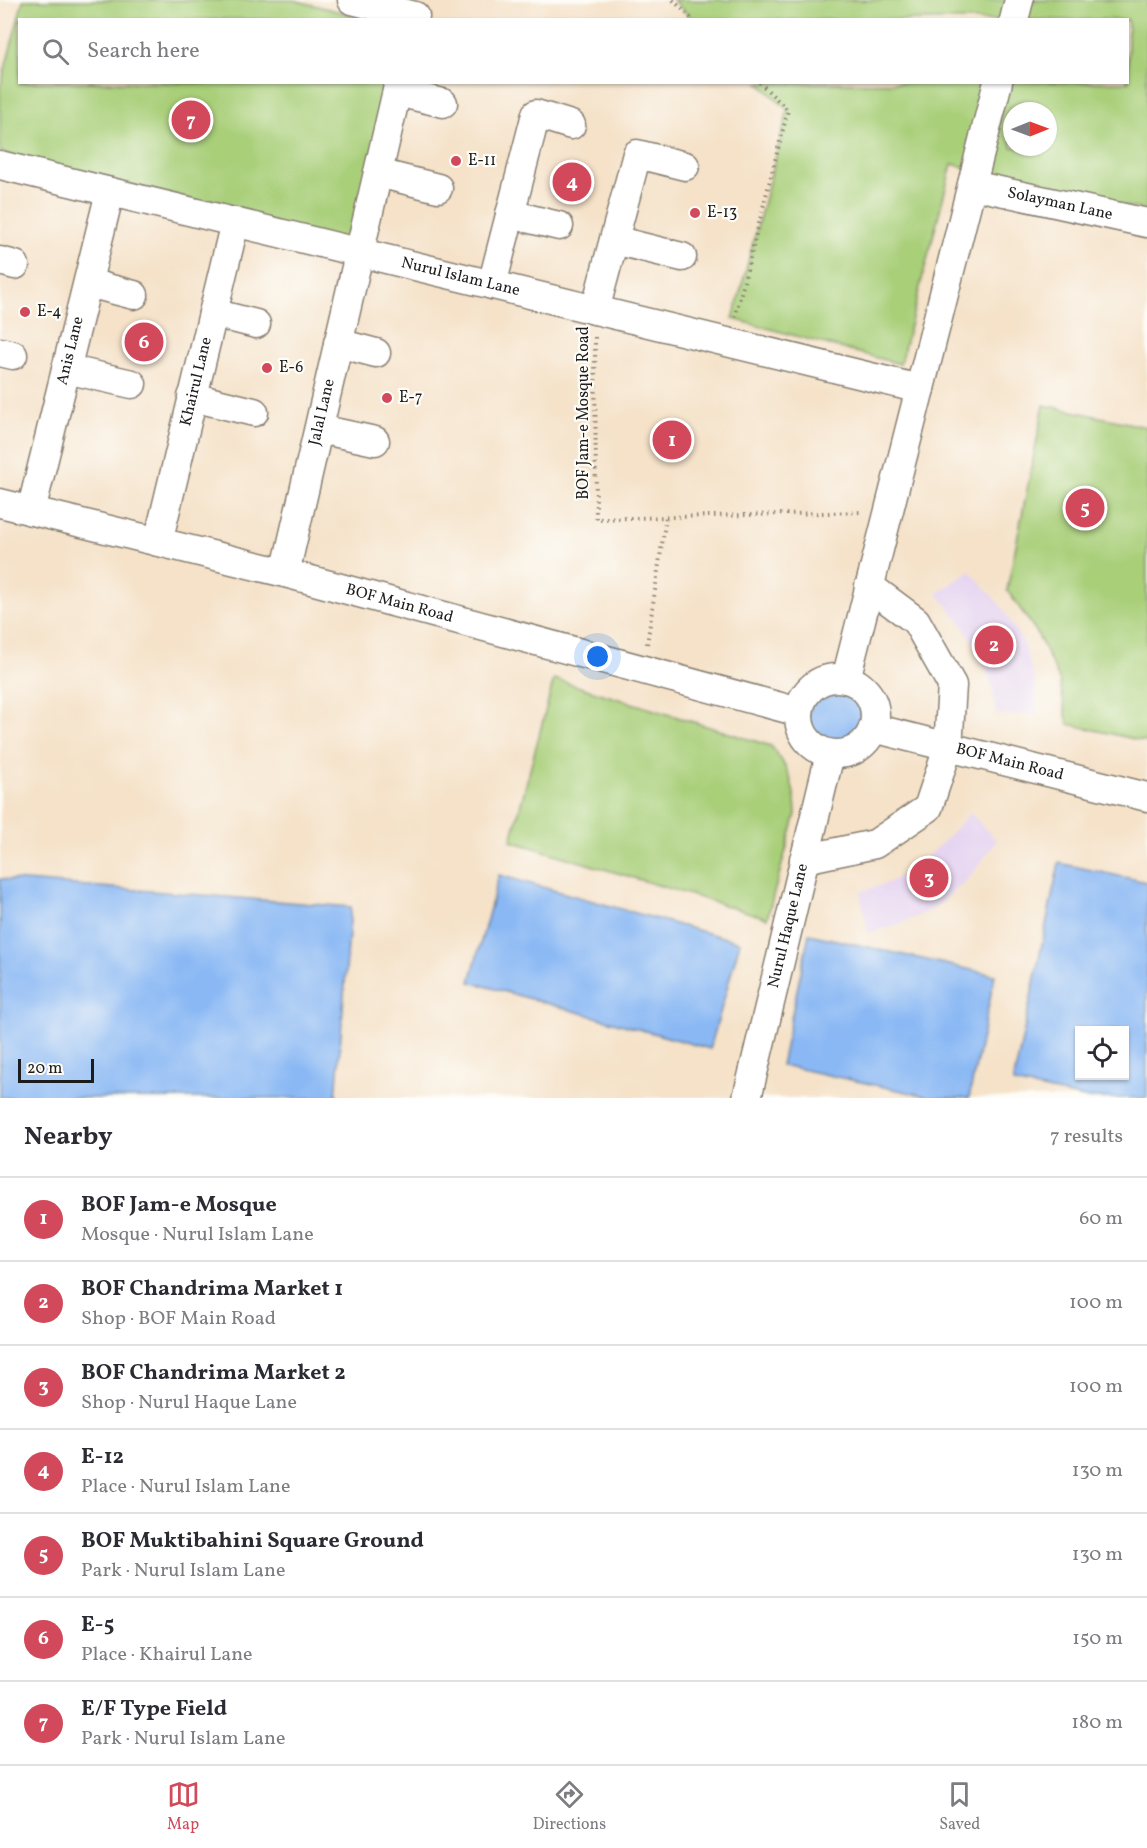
<!DOCTYPE html>
<html lang="en">
<head>
<meta charset="utf-8">
<style>
	:root { --surface:#fff; --page:#f2f2f3; --text:#2b2b33; --muted:#7c7c81; --line:#e1e1e2; --accent:#d1495b }
	body { margin:0; font-family:Vollkorn,serif; background:var(--page); color:var(--text) }
	.controls { position:absolute; right:18px; bottom:18px; display:grid; overflow:hidden; border-radius:0px; box-shadow:0 2px 4px #0004 }
	.controls button { width:54px; height:54px; display:grid; place-items:center; padding:0; border:0; border-bottom:2px solid var(--line); background:var(--surface); color:var(--text); font:30px sans-serif }
	.compass { position:absolute; left:1003px; top:102px; width:54px; height:54px; border-radius:50%; background:var(--surface); box-shadow:0 2px 4px #0004; rotate:89deg }
	.scale { position:absolute; left:18px; bottom:15px; width:76px; box-sizing:border-box; padding-left:6px; border:3px solid #1c1c1c; border-top:0; font-size:16px; line-height:21px; white-space:nowrap; color:#1c1c1c; -webkit-text-stroke:4px #fdfcf7; paint-order:stroke }
	.you { position:absolute; left:598px; top:657px; width:21px; height:21px; margin:-15px; border:4px solid #fff; border-radius:50%; background:#1a73e8; box-shadow:0 0 0 9px #1a73e833 }
	.badge { display:grid; place-items:center; width:39px; height:39px; border-radius:50%; background:var(--accent); color:#fff; font-size:20px; font-weight:700 }
	.pin { position:absolute; translate:-50% -50%; border:3px solid #fff; box-shadow:0 2px 6px #0006 }
	.list { margin:0; padding:0; list-style:none }
	h2 { display:flex; justify-content:space-between; align-items:center; height:78px; margin:0; padding:0 24px; font-size:26px }
	h2 small { font-size:20px; font-weight:400; color:var(--muted) }
	.list li { display:grid; grid-template-columns:39px 1fr auto; gap:18px; align-items:center; box-sizing:border-box; height:84px; padding:0 24px; border-top:2px solid var(--line) }
	.list b { display:block; font-size:22px; white-space:nowrap }
	.list p { margin:0; font-size:20px; white-space:nowrap; color:var(--muted) }
	.list em { font-size:20px; font-style:normal; color:var(--muted) }
	.icon { flex:none; width:33px; height:33px; fill:none; stroke:currentColor; stroke-width:2; stroke-linecap:round; stroke-linejoin:round }
	.map { position:relative; flex:none; width:1147px; height:1098px; overflow:hidden }
	.search { position:absolute; background:var(--surface); box-shadow:0 2px 4px #0004; left:18px; right:18px; top:18px; height:66px; display:flex; align-items:center; gap:15px; box-sizing:border-box; padding:0 21px; border-radius:0px; color:var(--muted); font-size:22px }
	.sheet { height:666px; background:var(--surface) }
	nav { display:flex; justify-content:space-around; align-items:center; box-sizing:border-box; height:84px; border-top:2px solid var(--line); background:var(--surface); font-size:16px; color:var(--muted) }
	nav a { display:grid; justify-items:center; gap:3px }
	nav .on { color:var(--accent) }
	.map>svg:first-child { display:block }
	.built { fill:#e5d3f1 }
	.green { fill:#a9cf79; stroke:#62764a; stroke-width:1.5; fill-rule:evenodd }
	.water { fill:#89b8f4; stroke:#526a88; stroke-width:1.5; fill-rule:evenodd }
	.lines { fill:none; stroke-linecap:round; stroke-linejoin:round }
	.minor-casing { stroke:#887f72; stroke-width:31 }
	.path { stroke:#887f72; stroke-width:4; stroke-dasharray:1.5 4.5; stroke-linecap:butt }
	.minor { stroke:#fff; stroke-width:28 }
	.poi-dot { fill:#d1495b; stroke:#fdfcf7; stroke-width:2 }
	.labels { text-anchor:middle; dominant-baseline:central; stroke-width:4.5; stroke-linejoin:round; paint-order:stroke }
	.poi-label { font-size:16px; fill:#1c1c1c; stroke:#fdfcf7; text-anchor:start }
	.street-label { font-size:16px; fill:#1c1c1c; stroke:#fdfcf7 }
</style>
</head>
<body>
<div class="map">
<svg width="1147" height="1098" viewBox="0 0 1147 1098">
	<rect width="100%" height="100%" fill="#fdfcf7"/>
	<filter id="ink" filterUnits="userSpaceOnUse"><feTurbulence type="fractalNoise" baseFrequency=".0167" numOctaves="2"/><feDisplacementMap in="SourceGraphic" scale="12" xChannelSelector="R" yChannelSelector="G"/><feConvolveMatrix kernelMatrix="1 2 1 2 8 2 1 2 1" color-interpolation-filters="sRGB"/></filter>
	<filter id="wash" filterUnits="userSpaceOnUse"><feTurbulence type="fractalNoise" baseFrequency=".008" numOctaves="4" result="noise"/><feDisplacementMap in="SourceGraphic" scale="24" xChannelSelector="R" yChannelSelector="G"/><feGaussianBlur stdDeviation="1.35" result="paint"/><feColorMatrix in="noise" values="0 0 0 0 0 0 0 0 0 0 0 0 0 0 0 0 0 1.4 0 .05"/><feComposite in="paint" operator="in"/></filter>
	<g filter="url(#wash)">
		<rect width="100%" height="100%" fill="#f5e2c9"/>
		<!-- built -->
		<path class="built" d="M970,571L1001,606L1024,644L1035,683L1037,714L996,715L992,686L981,656L963,626L937,593Z
			M970,813L997,841L968,879L935,908L898,925L868,933L860,892L888,883L915,868L941,844Z"/>
		<!-- green -->
		<path class="green" d="M23,0H294L368,19L20,20V82L392,83L350,244L0,152V88Z
			M673,0H1147V211L952,164L900,364L733,319L788,110L759,83L1128,82V20H693ZM1012,111H1048V147H1012Z
			M1044,405L1147,427V742L1068,724L1059,679L1036,631L1007,590Z
			M554,679L771,746C789,767 795,787 796,814L767,918L511,841Z"/>
		<!-- water -->
		<path class="water" d="M809 716a28 28 0 1 1 56 0a28 28 0 1 1-56 0Z
			M1059,863L1147,882V1098H1085L1013,1083ZM1124,1030V1076H1080V1030Z
			M499,875L740,942L710,1049L470,982Z
			M0,879L351,907L336,1098H0Z
			M809,934L995,975L969,1098H935L781,1065Z"/>
	</g>
	<g filter="url(#ink)">
		<g class="lines">
			<!-- minor casing -->
			<g class="minor-casing">
				<g id="minor">
					<path d="M352,0L415,16L414,20"/>
					<path d="M1014,20L1019,0"/>
					<path d="M397,92L443,103"/>
					<path id="s1" d="M0,165L920,389"/>
					<path d="M378,173L438,188"/>
					<path id="s2" d="M972,185L1147,223"/>
					<path d="M510,214L559,226"/>
					<path d="M614,240L682,257"/>
					<path d="M0,261L15,265"/>
					<path d="M88,283L134,295"/>
					<path d="M492,285L536,114L571,125"/>
					<path d="M595,310L637,154L685,166"/>
					<path d="M213,313L256,324"/>
					<path d="M338,343L376,353"/>
					<path d="M0,352L13,355"/>
					<path d="M66,369L132,384"/>
					<path d="M192,397L254,412"/>
					<path d="M319,429L375,441"/>
					<path id="s3" d="M0,503L285,573L799,712"/>
					<path id="s4" d="M31,511L110,192"/>
					<path id="s5" d="M158,542L235,222"/>
					<path id="s6" d="M285,573L399,82"/>
					<circle cx="837" cy="716" r="38"/>
					<path d="M846,679L998,82"/>
					<path id="s7" d="M873,728L1147,797"/>
					<path d="M804,859L875,844L928,808L948,748L952,685L916,621L869,586"/>
					<path id="s8" d="M747,1098L830,754"/>
				</g>
			</g>
			<!-- path -->
			<path class="path" d="M673,0L693,20
				M735,317L788,110L759,82
				M595,337L596,519L863,512
				M647,644L666,517"/>
			<!-- minor -->
			<use href="#minor" class="minor"/>
		</g>
	</g>
	<!-- markers -->
	<g class="poi-dot">
		<circle cx="456" cy="161" r="6"/>
		<circle cx="695" cy="213" r="6"/>
		<circle cx="25" cy="312" r="6"/>
		<circle cx="267" cy="368" r="6"/>
		<circle cx="387" cy="398" r="6"/>
	</g>
	<g class="labels">
		<!-- poi labels -->
		<g class="poi-label">
			<text x="468" y="161">E-11</text>
			<text x="707" y="213">E-13</text>
			<text x="37" y="312">E-4</text>
			<text x="279" y="368">E-6</text>
			<text x="399" y="398">E-7</text>
		</g>
		<!-- street labels -->
		<g class="street-label">
			<text stroke="none"><textPath href="#s2" startOffset="90">Solayman Lane</textPath></text>
			<text stroke="none"><textPath href="#s1" startOffset="474">Nurul Islam Lane</textPath></text>
			<text stroke="none"><textPath href="#s4" startOffset="165">Anis Lane</textPath></text>
			<text stroke="none"><textPath href="#s5" startOffset="165">Khairul Lane</textPath></text>
			<text stroke="none"><textPath href="#s6" startOffset="165">Jalal Lane</textPath></text>
			<text transform="translate(584 413) rotate(-90)">BOF Jam-e Mosque Road</text>
			<text stroke="none"><textPath href="#s3" startOffset="412">BOF Main Road</textPath></text>
			<text stroke="none"><textPath href="#s7" startOffset="141">BOF Main Road</textPath></text>
			<text stroke="none"><textPath href="#s8" startOffset="177">Nurul Haque Lane</textPath></text>
		</g>
	</g>
</svg>
<div class="controls">
<button><svg class="icon" aria-label="locate" viewBox="0 0 24 24"><circle cx="12" cy="12" r="6"/><path d="M12 2v4M12 18v4M2 12h4M18 12h4"/></svg></button>
</div>
<svg class="compass" viewBox="-18 -18 36 36"><path d="M0-13l5 13h-10z" fill="#e53935"/><path d="M0 13l5-13h-10z" fill="#7c7c81"/></svg>
<div class="scale">20 m</div>
<div class="you"></div>
<div class="pin badge" style="left:672px;top:440px">1</div>
<div class="pin badge" style="left:994px;top:645px">2</div>
<div class="pin badge" style="left:929px;top:878px">3</div>
<div class="pin badge" style="left:572px;top:182px">4</div>
<div class="pin badge" style="left:1085px;top:508px">5</div>
<div class="pin badge" style="left:144px;top:342px">6</div>
<div class="pin badge" style="left:191px;top:120px">7</div>
<div class="search"><svg class="icon" aria-label="search" viewBox="0 0 24 24"><circle cx="10" cy="10" r="6"/><path d="M15 15l6 6"/></svg>Search here</div>
</div>
<section class="sheet">
<h2>Nearby<small>7 results</small></h2>
<ul class="list">
<li><span class="badge">1</span><div><b>BOF Jam-e Mosque</b><p>Mosque · Nurul Islam Lane</p></div><em>60 m</em></li>
<li><span class="badge">2</span><div><b>BOF Chandrima Market 1</b><p>Shop · BOF Main Road</p></div><em>100 m</em></li>
<li><span class="badge">3</span><div><b>BOF Chandrima Market 2</b><p>Shop · Nurul Haque Lane</p></div><em>100 m</em></li>
<li><span class="badge">4</span><div><b>E-12</b><p>Place · Nurul Islam Lane</p></div><em>130 m</em></li>
<li><span class="badge">5</span><div><b>BOF Muktibahini Square Ground</b><p>Park · Nurul Islam Lane</p></div><em>130 m</em></li>
<li><span class="badge">6</span><div><b>E-5</b><p>Place · Khairul Lane</p></div><em>150 m</em></li>
<li><span class="badge">7</span><div><b>E/F Type Field</b><p>Park · Nurul Islam Lane</p></div><em>180 m</em></li>
</ul>
</section>
<nav>
<a class="on"><svg class="icon" aria-label="map" viewBox="0 0 24 24"><path d="M3 6l6-2 6 2 6-2v14l-6 2-6-2-6 2zM9 4v14M15 6v14"/></svg>Map</a>
<a><svg class="icon" aria-label="directions" viewBox="0 0 24 24"><path d="M12 3l9 9-9 9-9-9zM9 14v-3h6M13 9l2 2-2 2"/></svg>Directions</a>
<a><svg class="icon" aria-label="saved" viewBox="0 0 24 24"><path d="M7 4h10v16l-5-4-5 4z"/></svg>Saved</a>
</nav>
</body>
</html>
